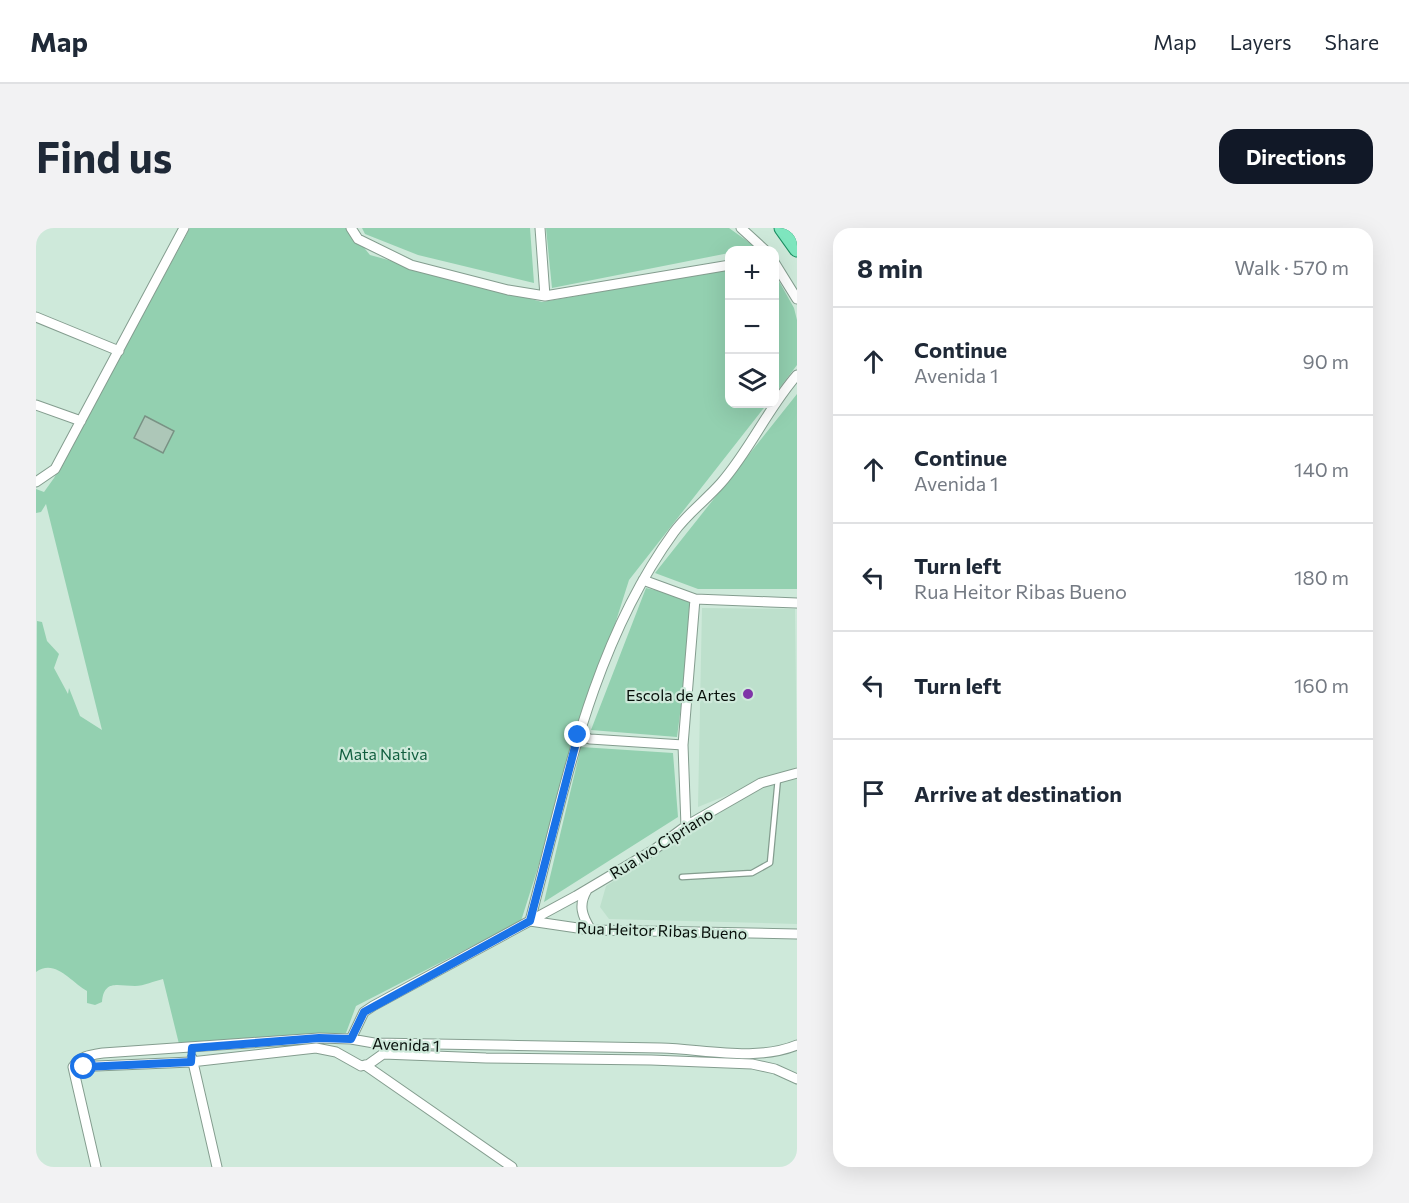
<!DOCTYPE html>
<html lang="en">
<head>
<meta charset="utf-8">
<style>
	:root { --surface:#fff; --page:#f2f2f3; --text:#1f2937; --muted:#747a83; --line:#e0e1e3; --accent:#111827 }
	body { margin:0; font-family:Commissioner,sans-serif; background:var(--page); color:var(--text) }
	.controls { position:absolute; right:18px; top:18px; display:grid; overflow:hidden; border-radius:12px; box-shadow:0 6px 24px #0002 }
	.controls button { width:54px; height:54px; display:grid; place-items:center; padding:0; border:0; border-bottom:2px solid var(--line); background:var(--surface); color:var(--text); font:30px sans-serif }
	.stop { position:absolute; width:18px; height:18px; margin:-14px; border:4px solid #1a73e8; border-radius:50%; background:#fff }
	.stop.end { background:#1a73e8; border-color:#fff; box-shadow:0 2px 6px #0008 }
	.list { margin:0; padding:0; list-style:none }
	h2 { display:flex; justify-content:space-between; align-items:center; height:78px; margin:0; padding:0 24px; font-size:26px }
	h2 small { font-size:20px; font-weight:400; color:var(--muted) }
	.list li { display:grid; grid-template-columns:39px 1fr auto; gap:18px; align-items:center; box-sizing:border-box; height:108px; padding:0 24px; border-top:2px solid var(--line) }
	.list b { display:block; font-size:22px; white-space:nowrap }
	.list p { margin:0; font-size:20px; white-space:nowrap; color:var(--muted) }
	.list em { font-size:20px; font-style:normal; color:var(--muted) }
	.icon { flex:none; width:33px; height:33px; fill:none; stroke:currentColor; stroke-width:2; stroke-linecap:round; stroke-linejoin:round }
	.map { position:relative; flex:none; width:761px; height:939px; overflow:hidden; border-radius:18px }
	header { display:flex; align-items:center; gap:36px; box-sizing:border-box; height:84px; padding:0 30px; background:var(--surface); border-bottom:2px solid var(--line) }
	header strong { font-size:28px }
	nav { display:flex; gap:33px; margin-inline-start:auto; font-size:21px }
	.intro { display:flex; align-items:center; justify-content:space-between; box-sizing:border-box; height:144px; padding:0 36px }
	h1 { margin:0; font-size:42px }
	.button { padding:15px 27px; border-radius:18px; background:var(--accent); color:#fff; font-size:21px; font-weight:700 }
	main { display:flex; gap:36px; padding:0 36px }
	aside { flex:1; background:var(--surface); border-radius:18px; box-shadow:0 6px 24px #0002 }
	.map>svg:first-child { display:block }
	.built { fill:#bde0cc }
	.green { fill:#93d0b0 }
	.building { fill:#adc7b8; stroke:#799284; stroke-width:1.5 }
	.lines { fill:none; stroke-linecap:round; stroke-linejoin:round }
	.service-casing { stroke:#849d8f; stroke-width:7 }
	.minor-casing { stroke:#849d8f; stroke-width:11 }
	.primary-casing { stroke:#1c8f62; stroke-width:17 }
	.service { stroke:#fff; stroke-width:4.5 }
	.minor { stroke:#fff; stroke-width:9 }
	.primary { stroke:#7ee6be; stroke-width:15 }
	.route { stroke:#1a73e8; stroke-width:8 }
	.poi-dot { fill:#7f35a8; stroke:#cee9da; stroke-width:2 }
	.labels { text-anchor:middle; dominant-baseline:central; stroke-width:4.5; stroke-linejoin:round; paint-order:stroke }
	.poi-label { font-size:16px; fill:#060e09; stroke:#cee9da; text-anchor:end }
	.park-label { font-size:16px; fill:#115e3f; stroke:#cee9da }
	.street-label { font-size:16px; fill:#060e09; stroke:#cee9da }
</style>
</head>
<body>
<header>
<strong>Map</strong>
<nav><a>Map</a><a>Layers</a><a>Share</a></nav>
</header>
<div class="intro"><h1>Find us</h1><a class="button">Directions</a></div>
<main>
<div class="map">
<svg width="761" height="939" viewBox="0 0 761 939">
	<rect width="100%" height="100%" fill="#cee9da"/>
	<!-- built -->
	<path class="built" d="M666,380L759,381L761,539L662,579Z
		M761,550V696L573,691L564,679L570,658L718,562Z"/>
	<!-- green -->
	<path class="green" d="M154,0H312L334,27L506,74L693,41L694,176H731L593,352L485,693L320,778L310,805L143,816L127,751C118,753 108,758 99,758C82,758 68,751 66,774L59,777L51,775V763C35,754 19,730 0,744L1,393L6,394L11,413L23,426L18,440L32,466L33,460L44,488L66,502L10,276L5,284L0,285V261L8,264L18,250Z
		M326,0H494L498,55L382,27L329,6Z
		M510,0H693L721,20L694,22L693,25L516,60Z
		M739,46L758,80L761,92V137L739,166Z
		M761,166V361H662L619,345Z
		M610,360L659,371L641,509L555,502Z
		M545,519L637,525L642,589L508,674Z"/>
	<!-- building -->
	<path class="building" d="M109,188L138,203L127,225L98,210Z"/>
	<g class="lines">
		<!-- service casing -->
		<g class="service-casing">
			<path id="service" d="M646,649L716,645L734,635L742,550"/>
		</g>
		<!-- minor casing -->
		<g class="minor-casing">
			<path id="minor" d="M315,0L322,11L375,37L472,62L509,68L694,37
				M504,0L509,68
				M705,0L729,22
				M738,34L761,71
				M0,89L83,123
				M0,177L45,193
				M0,254L19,241L148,0
				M607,352L659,371L761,375
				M542,507L554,511L647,517
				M650,598L647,517L659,371
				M551,662C542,677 546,688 555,702
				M494,693C529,560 555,418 638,304C652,285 670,272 685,255C714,222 732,180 761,147
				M494,693L555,702L761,706
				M315,811L328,784L337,778L540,668L619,621L650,598L725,555L761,545
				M156,830L181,939
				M329,837L476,939
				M37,839L155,834L280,820L300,824L325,838L333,836L347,826L450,830L615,832L716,836L739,841L761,851
				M37,839C44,828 54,827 67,825L283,810L315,811L338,815C434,817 529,818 625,820C668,821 720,834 761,817
				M37,839L60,939"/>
		</g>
		<!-- primary casing -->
		<g class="primary-casing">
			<path id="primary" d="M746,0L761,21"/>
		</g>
		<!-- service -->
		<use href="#service" class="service"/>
		<!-- minor -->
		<use href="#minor" class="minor"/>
		<!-- primary -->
		<use href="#primary" class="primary"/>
	</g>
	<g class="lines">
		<!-- route -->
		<path class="route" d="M48,839L155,834L156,820L283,810L315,811L328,784L494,693L542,507"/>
	</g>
	<!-- markers -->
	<circle class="poi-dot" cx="712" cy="466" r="6"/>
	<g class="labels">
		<!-- poi labels -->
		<g class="poi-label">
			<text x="700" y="466">Escola de Artes</text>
		</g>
		<!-- park labels -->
		<g class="park-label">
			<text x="347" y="525">Mata Nativa</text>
		</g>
		<!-- street labels -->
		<g class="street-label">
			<text transform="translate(625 615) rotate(-32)">Rua Ivo Cipriano</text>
			<text transform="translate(626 702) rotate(2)">Rua Heitor Ribas Bueno</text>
			<text transform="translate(370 816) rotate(2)">Avenida 1</text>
		</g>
	</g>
</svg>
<div class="controls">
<button>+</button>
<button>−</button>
<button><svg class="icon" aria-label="layers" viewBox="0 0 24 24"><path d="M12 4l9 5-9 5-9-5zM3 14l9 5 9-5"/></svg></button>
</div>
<div class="stop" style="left:48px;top:839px"></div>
<div class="stop end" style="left:542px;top:507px"></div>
</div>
<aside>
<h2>8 min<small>Walk · 570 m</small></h2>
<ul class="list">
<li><svg class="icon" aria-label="ahead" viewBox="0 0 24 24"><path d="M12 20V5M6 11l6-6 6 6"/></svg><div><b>Continue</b><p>Avenida 1</p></div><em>90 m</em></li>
<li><svg class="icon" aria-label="ahead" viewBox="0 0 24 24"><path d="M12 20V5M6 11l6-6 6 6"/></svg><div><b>Continue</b><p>Avenida 1</p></div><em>140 m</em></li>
<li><svg class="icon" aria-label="left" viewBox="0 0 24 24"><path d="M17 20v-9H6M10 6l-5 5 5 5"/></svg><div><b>Turn left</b><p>Rua Heitor Ribas Bueno</p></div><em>180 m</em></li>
<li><svg class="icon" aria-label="left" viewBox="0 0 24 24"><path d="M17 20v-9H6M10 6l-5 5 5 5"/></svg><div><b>Turn left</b></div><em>160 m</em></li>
<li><svg class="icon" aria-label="arrive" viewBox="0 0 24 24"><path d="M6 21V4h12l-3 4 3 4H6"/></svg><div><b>Arrive at destination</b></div></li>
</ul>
</aside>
</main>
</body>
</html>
